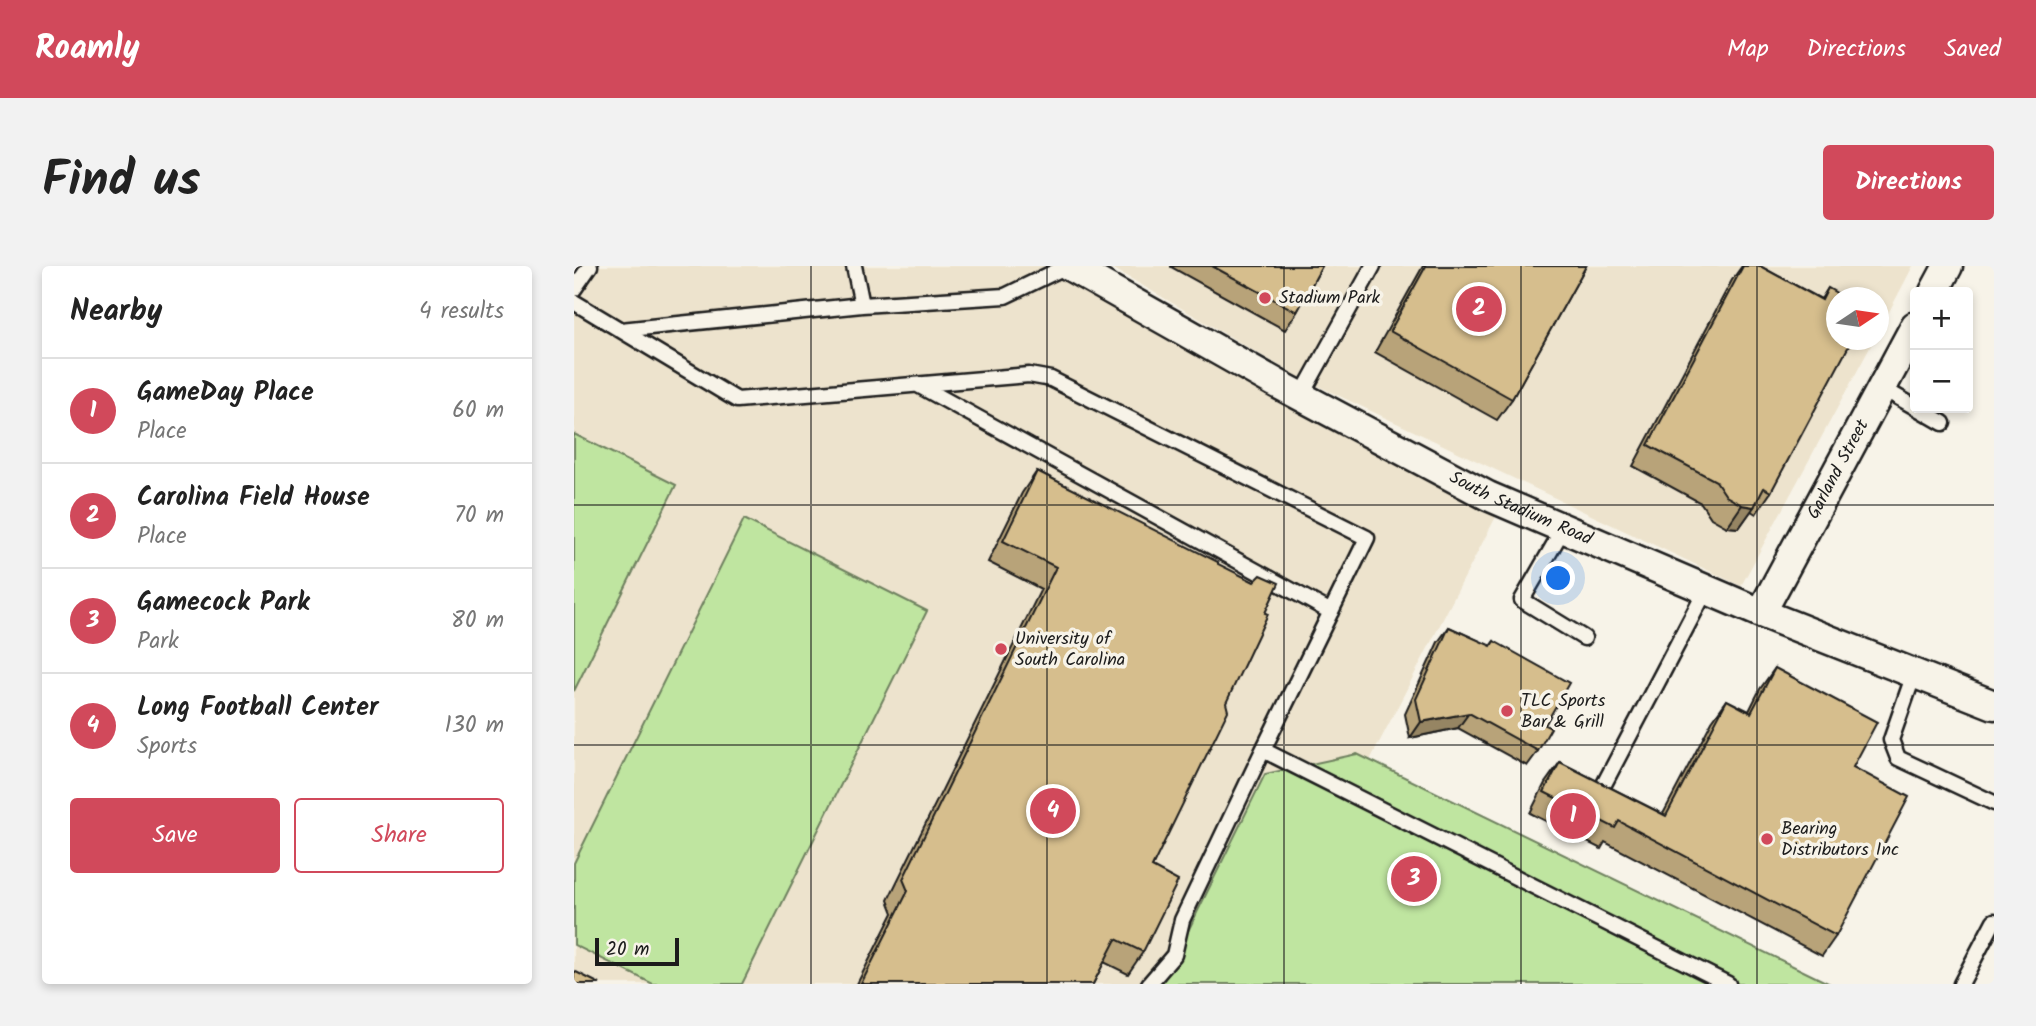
<!DOCTYPE html>
<html lang="en">
<head>
<meta charset="utf-8">
<style>
	:root { --surface:#fff; --page:#f2f2f2; --text:#222; --muted:#767676; --line:#e0e0e0; --accent:#d1495b }
	body { margin:0; font-family:Kalam,sans-serif; background:var(--page); color:var(--text) }
	.controls { position:absolute; right:21px; top:21px; display:grid; overflow:hidden; border-radius:7px; box-shadow:0 4px 10px #0003 }
	.controls button { width:63px; height:63px; display:grid; place-items:center; padding:0; border:0; border-bottom:2px solid var(--line); background:var(--surface); color:var(--text); font:35px sans-serif }
	.compass { position:absolute; left:1252px; top:21px; width:63px; height:63px; border-radius:50%; background:var(--surface); box-shadow:0 4px 10px #0003; rotate:77deg }
	.scale { position:absolute; left:21px; bottom:18px; width:84px; box-sizing:border-box; padding-left:7px; border:4px solid #1c1c1c; border-top:0; font-size:19px; line-height:24px; white-space:nowrap; color:#1c1c1c; -webkit-text-stroke:5px #f7f3e8; paint-order:stroke }
	.you { position:absolute; left:985px; top:313px; width:24px; height:24px; margin:-18px; border:5px solid #fff; border-radius:50%; background:#1a73e8; box-shadow:0 0 0 10px #1a73e833 }
	.badge { display:grid; place-items:center; width:46px; height:46px; border-radius:50%; background:var(--accent); color:#fff; font-size:23px; font-weight:700 }
	.pin { position:absolute; translate:-50% -50%; border:4px solid #fff; box-shadow:0 2px 7px #0006 }
	.list { margin:0; padding:0; list-style:none }
	h2 { display:flex; justify-content:space-between; align-items:center; height:91px; margin:0; padding:0 28px; font-size:30px }
	h2 small { font-size:23px; font-weight:400; color:var(--muted) }
	.list li { display:grid; grid-template-columns:46px 1fr auto; gap:21px; align-items:center; box-sizing:border-box; height:105px; padding:0 28px; border-top:2px solid var(--line) }
	.list b { display:block; font-size:26px; white-space:nowrap }
	.list p { margin:0; font-size:23px; white-space:nowrap; color:var(--muted) }
	.list em { font-size:23px; font-style:normal; color:var(--muted) }
	.actions { display:flex; gap:14px; padding:21px 28px }
	.actions a { flex:1; padding:16px 0; border:2px solid var(--accent); border-radius:7px; text-align:center; font-size:24px; color:var(--accent) }
	.actions .main { background:var(--accent); color:#fff }
	.map { position:relative; flex:none; width:1420px; height:718px; overflow:hidden; border-radius:7px }
	header { display:flex; align-items:center; gap:42px; box-sizing:border-box; height:98px; padding:0 35px; background:var(--accent); color:#fff }
	header strong { font-size:33px }
	nav { display:flex; gap:38px; margin-inline-start:auto; font-size:24px }
	.intro { display:flex; align-items:center; justify-content:space-between; box-sizing:border-box; height:168px; padding:0 42px }
	h1 { margin:0; font-size:49px }
	.button { padding:18px 32px; border-radius:7px; background:var(--accent); color:#fff; font-size:24px; font-weight:700 }
	main { display:flex; gap:42px; padding:0 42px }
	aside { flex:1; background:var(--surface); border-radius:7px; box-shadow:0 4px 10px #0003 }
	.map>svg:first-child { display:block }
	.built { fill:#ede3cd }
	.green { fill:#bfe5a0; stroke:#6e805e; stroke-width:2 }
	.lines { fill:none; stroke-linecap:round; stroke-linejoin:round }
	.service-casing { stroke:#1c1c1c; stroke-width:19 }
	.minor-casing { stroke:#1c1c1c; stroke-width:33 }
	.service { stroke:#f7f3e8; stroke-width:14 }
	.minor { stroke:#f7f3e8; stroke-width:28 }
	.wall { fill:#b8a379; stroke:#1c1c1c; stroke-width:2 }
	.shaded-wall { fill:#968563; stroke:#1c1c1c; stroke-width:2 }
	.building { fill:#d6be8d; stroke:#1c1c1c; stroke-width:2 }
	.grid { fill:none; stroke:#1c1c1c; stroke-width:2; stroke-opacity:0.55 }
	.poi-dot { fill:#d1495b; stroke:#f7f3e8; stroke-width:2.5 }
	.labels { text-anchor:middle; dominant-baseline:central; stroke-width:7; stroke-linejoin:round; paint-order:stroke }
	.poi-label { font-size:18px; fill:#1c1c1c; stroke:#f7f3e8; text-anchor:start }
	.street-label { font-size:18px; fill:#1c1c1c; stroke:#f7f3e8 }
</style>
</head>
<body>
<header>
<strong>Roamly</strong>
<nav><a>Map</a><a>Directions</a><a>Saved</a></nav>
</header>
<div class="intro"><h1>Find us</h1><a class="button">Directions</a></div>
<main>
<aside>
<h2>Nearby<small>4 results</small></h2>
<ul class="list">
<li><span class="badge">1</span><div><b>GameDay Place</b><p>Place</p></div><em>60 m</em></li>
<li><span class="badge">2</span><div><b>Carolina Field House</b><p>Place</p></div><em>70 m</em></li>
<li><span class="badge">3</span><div><b>Gamecock Park</b><p>Park</p></div><em>80 m</em></li>
<li><span class="badge">4</span><div><b>Long Football Center</b><p>Sports</p></div><em>130 m</em></li>
</ul>
<div class="actions"><a class="main">Save</a><a>Share</a></div>
</aside>
<div class="map">
<svg width="1420" height="718" viewBox="0 0 1420 718">
	<rect width="100%" height="100%" fill="#f7f3e8"/>
	<filter id="ink" filterUnits="userSpaceOnUse"><feTurbulence type="fractalNoise" baseFrequency=".0143" numOctaves="2"/><feDisplacementMap in="SourceGraphic" scale="14" xChannelSelector="R" yChannelSelector="G"/><feConvolveMatrix kernelMatrix="1 2 1 2 8 2 1 2 1" color-interpolation-filters="sRGB"/></filter>
	<g filter="url(#ink)">
		<!-- built -->
		<path class="built" d="M0,0H479L929,237L778,529L1157,718H0Z
			M535,0H1339L1305,65L1304,32H1262V74H1300L1167,320L723,110Z"/>
		<!-- green -->
		<path class="green" d="M0,168L102,219L0,425Z
			M170,253L353,345L168,718H79L0,679V597Z
			M783,488L1256,718H588L691,508Z"/>
		<g class="lines">
			<!-- service casing -->
			<g class="service-casing">
				<path id="service" d="M0,23L16,0
					M0,36L163,134L455,109L477,113L793,272L689,484
					M288,39L431,30L493,0
					M47,64L288,39L280,0
					M344,119L757,346
					M1308,122L1341,141
					M727,130L799,0
					M1343,142L1369,157
					M989,263L948,334L1010,372
					M1340,408L1317,474L1324,492L1420,537
					M1028,522L1132,324
					M575,718L600,689L608,654L689,484L1154,718
					M1387,718L1420,655"/>
			</g>
			<!-- minor casing -->
			<g class="minor-casing">
				<g id="minor">
					<path id="s1" d="M495,0L702,117L914,230L1187,347L1420,439"/>
					<path d="M1360,26L1374,0"/>
					<path id="s2" d="M1187,347L1341,60"/>
				</g>
			</g>
			<!-- service -->
			<use href="#service" class="service"/>
			<!-- minor -->
			<use href="#minor" class="minor"/>
		</g>
		<!-- wall -->
		<path class="wall" d="M597,0H748L723,46L711,64L597,1Z
			M849,0H1012L938,133L923,154L801,86Z
			M1168,0H1186L1247,33L1254,22L1197,226L1182,248L1177,245L1165,262L1153,261L1137,252L1127,237L1059,200L1158,14Z
			M463,205L644,298L691,347L578,601L569,686L554,708L530,696L519,718H283L319,647L314,634L467,323L414,296L448,227Z
			M875,361L916,380L920,375L971,459L964,485L953,500L884,462L836,472L831,448L864,376Z
			M1201,402L1279,501L1262,670L1248,690L1031,576L1027,583L956,547L971,517L986,496L1089,548L1138,455L1153,434L1175,445L1186,423Z"/>
		<!-- shaded-wall -->
		<path class="shaded-wall" d="M1168,239L1180,241L1165,262L1153,261Z
			M895,447L884,462L836,472L847,456Z"/>
		<!-- building -->
		<path class="building" d="M638,0H748L723,46Z
			M852,0H1012L938,133L816,65Z
			M1169,0H1186L1248,34L1254,22L1271,32H1263V74H1278L1197,226L1190,222L1180,241L1168,239L1152,230L1142,215L1074,179Z
			M463,205L644,296V298L680,316L687,309L705,317L691,347L694,348L652,437L654,445L578,601L604,615L569,686L542,673L519,718H287L334,625L329,613L482,301L429,275Z
			M875,361L917,380L920,375L995,417L971,459L977,462L964,485L895,447L847,456L842,433Z
			M1201,402L1303,456L1279,501L1335,531L1262,670L1045,555L1041,562L970,526L986,496L1092,550L1153,434L1177,447Z
			M0,705L26,718H0Z"/>
	</g>
	<!-- grid -->
	<path class="grid" d="M237,0V718M473,0V718M710,0V718M947,0V718M1183,0V718M0,239H1420M0,479H1420"/>
	<!-- markers -->
	<g class="poi-dot">
		<circle cx="691" cy="32" r="7"/>
		<circle cx="427" cy="383" r="7"/>
		<circle cx="933" cy="445" r="7"/>
		<circle cx="1193" cy="573" r="7"/>
	</g>
	<g class="labels">
		<!-- poi labels -->
		<g class="poi-label">
			<text x="705" y="32">Stadium Park</text>
			<text x="441" y="373">University of<tspan x="441" dy="21">South Carolina</tspan></text>
			<text x="947" y="435">TLC Sports<tspan x="947" dy="21">Bar &amp; Grill</tspan></text>
			<text x="1207" y="563">Bearing<tspan x="1207" dy="21">Distributors Inc</tspan></text>
		</g>
		<!-- street labels -->
		<g class="street-label">
			<text stroke="none"><textPath href="#s2" startOffset="163">Garland Street</textPath></text>
			<text stroke="none"><textPath href="#s1" startOffset="513">South Stadium Road</textPath></text>
		</g>
	</g>
</svg>
<div class="controls">
<button>+</button>
<button>−</button>
</div>
<svg class="compass" viewBox="-18 -18 36 36"><path d="M0-13l5 13h-10z" fill="#e53935"/><path d="M0 13l5-13h-10z" fill="#767676"/></svg>
<div class="scale">20 m</div>
<div class="you"></div>
<div class="pin badge" style="left:999px;top:550px">1</div>
<div class="pin badge" style="left:905px;top:43px">2</div>
<div class="pin badge" style="left:840px;top:613px">3</div>
<div class="pin badge" style="left:479px;top:545px">4</div>
</div>
</main>
</body>
</html>
